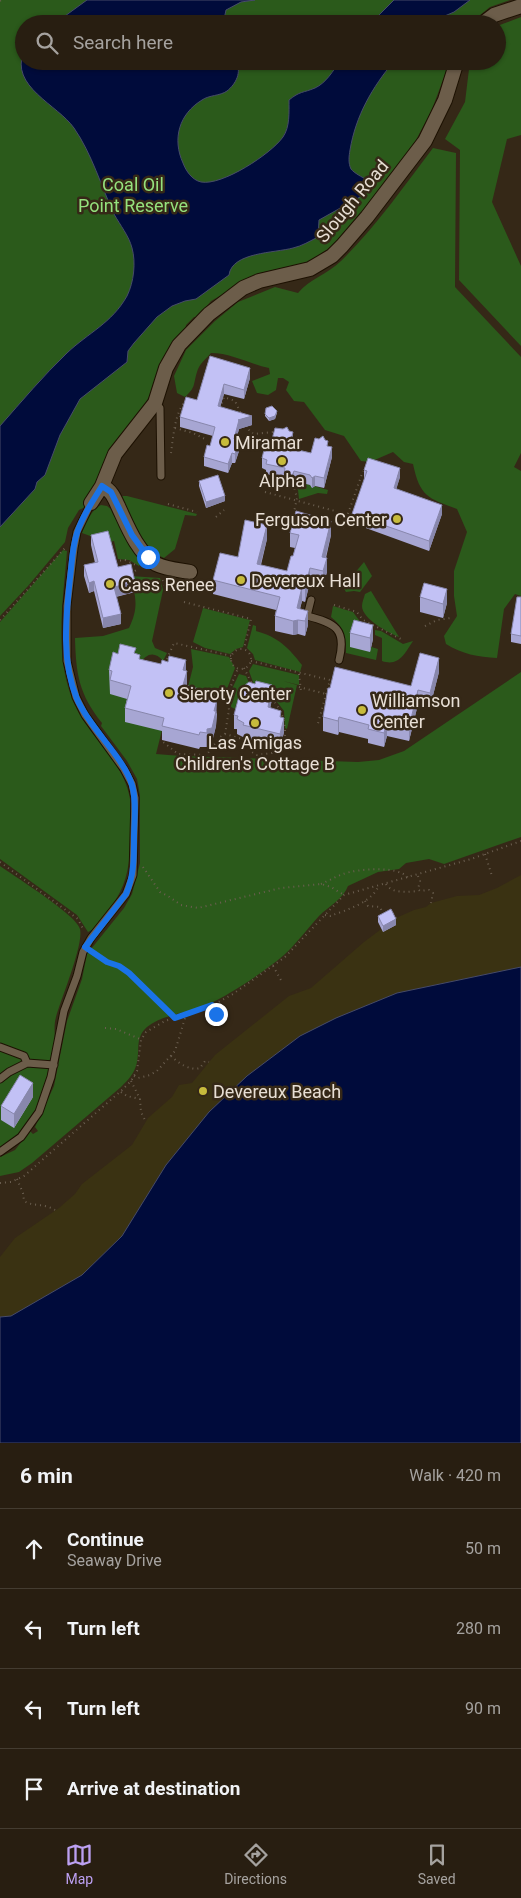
<!DOCTYPE html>
<html lang="en">
<head>
<meta charset="utf-8">
<style>
	:root { --surface:#281e11; --page:#342b1f; --text:#f1f3f6; --muted:#a5a29f; --line:#443c31; --accent:#bca0f2 }
	body { margin:0; font-family:Roboto,sans-serif; background:var(--page); color:var(--text) }
	.stop { position:absolute; width:15px; height:15px; margin:-11px; border:4px solid #1a73e8; border-radius:50%; background:#fff }
	.stop.end { background:#1a73e8; border-color:#fff; box-shadow:0 1px 5px #0008 }
	.list { margin:0; padding:0; list-style:none }
	h2 { display:flex; justify-content:space-between; align-items:center; height:65px; margin:0; padding:0 20px; font-size:21px }
	h2 small { font-size:16px; font-weight:400; color:var(--muted) }
	.list li { display:grid; grid-template-columns:32px 1fr auto; gap:15px; align-items:center; box-sizing:border-box; height:80px; padding:0 20px; border-top:1px solid var(--line) }
	.list b { display:block; font-size:19px; white-space:nowrap }
	.list p { margin:0; font-size:16px; white-space:nowrap; color:var(--muted) }
	.list em { font-size:16px; font-style:normal; color:var(--muted) }
	.icon { flex:none; width:28px; height:28px; fill:none; stroke:currentColor; stroke-width:2; stroke-linecap:round; stroke-linejoin:round }
	.map { position:relative; flex:none; width:521px; height:1443px; overflow:hidden }
	.search { position:absolute; background:var(--surface); box-shadow:0 1px 4px #0004; left:15px; right:15px; top:15px; height:55px; display:flex; align-items:center; gap:12px; box-sizing:border-box; padding:0 18px; border-radius:28px; color:var(--muted); font-size:19px }
	.sheet { height:385px; background:var(--surface) }
	nav { display:flex; justify-content:space-around; align-items:center; box-sizing:border-box; height:70px; border-top:1px solid var(--line); background:var(--surface); font-size:14px; color:var(--muted) }
	nav a { display:grid; justify-items:center; gap:2px }
	nav .on { color:var(--accent) }
	.map>svg:first-child { display:block }
	.green { fill:#2b5a1b }
	.sand { fill:#3a3212 }
	.water { fill:#000b3b; stroke:#464b69 }
	.lines { fill:none; stroke-linecap:round; stroke-linejoin:round }
	.lane-casing { stroke:#1d1102; stroke-width:9 }
	.street-casing { stroke:#1d1102; stroke-width:16 }
	.path { stroke:#6b5f50; stroke-width:2; stroke-dasharray:1 4; stroke-linecap:butt }
	.lane { stroke:#6c5d4a; stroke-width:7 }
	.street { stroke:#6c5d4a; stroke-width:14 }
	.wall { fill:#a7a6d3 }
	.shaded-wall { fill:#8887ac }
	.building { fill:#c2c1f5; stroke:#8887ac }
	.route { stroke:#1a73e8; stroke-width:6 }
	.poi-dot { fill:#c7bb3c; stroke:#352817; stroke-width:2 }
	.labels { text-anchor:middle; dominant-baseline:central; stroke-width:5; stroke-linejoin:round; paint-order:stroke }
	.park-label { font-size:18px; fill:#95e17d; stroke:#352817 }
	.street-label { font-size:18px; fill:#e8dfd5; stroke:#352817 }
	.poi-label { font-size:18px; fill:#e8dfd5; stroke:#352817; text-anchor:start }
</style>
</head>
<body>
<div class="map">
<svg width="521" height="1443" viewBox="0 0 521 1443">
	<rect width="100%" height="100%" fill="#352817"/>
	<!-- green -->
	<path class="green" d="M0,0H510L490,7L469,24H24V61H450L431,112L409,153L366,210L337,243L308,262L260,273L211,301L198,317H194L186,325L185,333L146,402L144,413L136,418L117,439L89,505L79,510L68,528L65,542L28,586L0,616Z
		M521,17V135L507,139L492,202L521,266V346L459,280L460,150L445,139L465,102L470,61H497V26Z
		M433,148L456,153L455,287L521,357V453L514,467L521,471V596L515,594L504,609L497,658C478,657 462,654 446,644L444,636L457,616L454,596V571L467,532L457,509C428,498 420,497 413,464L404,462L393,452L370,462L361,461L344,436L325,430L304,402L294,401L286,390L289,382L283,378H278L276,390L268,395L257,393L252,381L270,374L269,368C250,364 231,353 211,353C206,359 199,364 197,372C193,385 196,387 185,397L177,393L174,376L186,350L215,321L238,302L275,287L298,293C309,279 328,274 341,261C376,227 404,186 433,148Z
		M293,480L328,490L327,494L318,493L299,499L298,490L292,482Z
		M122,496H127L197,514L196,516L185,515L175,549L164,558C145,550 127,516 122,496Z
		M101,505L107,506L112,510L127,540L143,561L139,566L129,560L118,559L114,541L92,546L93,537L82,533C86,523 91,510 101,505Z
		M63,550L67,551C63,605 51,668 82,718C98,744 125,767 130,799C130,828 134,865 120,892C113,906 102,918 92,930L88,932L77,915L0,859V622Z
		M364,562L372,576L360,592L354,591L346,592L343,587Z
		M130,576L160,578L163,590L152,641L155,648L167,653L163,661C155,651 146,653 140,664L184,703L193,667L191,649L229,657L235,668L225,694L213,696L164,722L156,754L181,756L358,762L379,760L404,751L521,672V837L444,864L429,859L406,863L399,869L378,872L348,886C344,898 328,907 319,916C307,929 297,943 284,955C264,972 231,994 207,1005C189,1013 163,1014 147,1027C135,1038 140,1048 137,1062C135,1073 128,1080 121,1087L32,1163L19,1172L0,1176V1157L15,1150L30,1131L33,1134L38,1131L35,1127L54,1086L67,1021L82,979L87,954L124,908L132,894L140,863V795L137,779L127,761L101,726L102,723C79,694 76,675 75,638L103,636L129,628C139,607 136,597 130,576Z
		M371,591L399,637C389,633 362,619 362,606C362,602 364,598 365,594Z
		M333,606L353,612L370,635L368,646L378,649L376,660L346,653C346,637 344,627 331,617Z
		M203,608L250,620L243,647L236,649L230,654L205,648L193,642Z
		M253,625L256,626V631C278,637 288,647 302,665L300,672L255,660L253,654L247,648Z
		M375,630L381,631L403,644L413,641C405,653 399,667 382,661V638L375,635Z
		M253,664L299,675V685L283,681L297,685L287,729L285,728L284,711L271,694L254,685L249,671Z
		M239,674L246,676L251,687L240,689L237,692L238,698L235,709L231,707L232,689Z
		M0,866C14,876 77,915 80,929C84,944 61,999 56,1017C53,1027 56,1037 54,1047C48,1081 36,1131 0,1147Z"/>
	<!-- sand -->
	<path class="sand" d="M521,875V967L397,993L166,1165L122,1236L82,1275L11,1316L0,1317V1257L15,1238L59,1208L75,1194L82,1184L132,1145L148,1118L172,1097L179,1085L192,1083L215,1055L289,996L311,988L364,942L396,918L414,910L426,907L431,903L457,896L479,895L497,888Z"/>
	<!-- water -->
	<path class="water" d="M87,0H255L241,2L226,10L223,24H54Z
		M394,0H470L454,12L426,24H370Z
		M24,52V61H236C242,72 236,84 227,91C220,96 209,95 202,100C179,114 172,139 183,163C186,171 192,180 201,182C222,186 271,154 283,137C290,127 289,112 289,100C300,91 303,93 315,88C326,83 333,71 340,61H394C372,88 356,115 350,150C349,156 348,163 351,169C354,173 362,177 367,180L368,187L360,197L319,220L318,237C310,241 302,246 293,248C275,253 232,252 229,275L196,299L185,301L172,306L157,317L134,343L128,351L127,362L80,399L60,435L45,475L37,482L35,489L0,527V426C22,401 43,376 67,353C88,333 112,323 127,296C134,282 136,262 132,248C129,236 120,225 114,214C101,186 92,154 74,128C58,105 9,86 24,52Z
		M521,967V1443H0V1317L11,1316L82,1275L122,1236L166,1165L209,1112L247,1076L300,1036L336,1018L397,993Z"/>
	<g class="lines">
		<!-- lane casing -->
		<g class="lane-casing">
			<path id="lane" d="M155,403L160,408L161,476
				M311,600L307,616C335,623 347,629 339,660
				M0,1047L24,1056L27,1063L9,1072L0,1079
				M27,1063L54,1065
				M0,1152L21,1137L39,1112L51,1077L64,1011L77,976L83,952L91,938L126,894L133,875L135,798L132,784L124,769L85,715L76,697L67,661V606L74,548L77,532L91,503"/>
		</g>
		<!-- street casing -->
		<g class="street-casing">
			<path id="street" d="M482,24L494,15L521,6
				M102,486C111,490 114,497 118,506C127,525 137,552 156,564C166,569 179,570 190,572
				M91,503L102,486L115,454L155,403L166,368L179,345L209,314L243,288L259,281L310,269L332,256L342,246L367,217L425,141L445,100L457,61"/>
		</g>
		<!-- path -->
		<path class="path" d="M0,1L1,0
			M220,408L224,397L235,401L241,414
			M247,425L250,432L254,434L274,432
			M175,428L193,433L205,439
			M291,436L297,438
			M171,453C173,439 175,410 186,401
			M293,484L297,498L294,512
			M265,492L335,511L347,522
			M168,504L197,512
			M216,517L224,510
			M343,528L363,471
			M115,561L125,560L136,565
			M131,574L139,568
			M163,580L165,587
			M184,602L251,619L244,649
			M334,605L357,612L363,620L401,639
			M0,620L65,548
			M425,626L437,620L451,618
			M231 659a10 10 0 1 1 20 0a10 10 0 1 1-20 0Z
			M167,659L174,643L232,656
			M251,661L330,680L317,727
			M244,668L252,684
			M299,674L301,691
			M299,687L326,694
			M213,697L227,696
			M225,734L229,710L227,696L238,668
			M163,738L162,741L178,754L206,755C213,748 217,738 225,734L243,739L252,752L257,755L272,753L283,748C288,726 284,713 270,696
			M485,854L492,876
			M0,862L78,919L84,931
			M143,867L160,892L168,896L181,905L198,908L281,888L321,884L331,887L344,895
			M418,876L420,881L418,889L420,891L429,890L433,893L431,903
			M321,884C328,881 335,877 343,874C356,869 399,865 408,878
			M386,884C392,894 408,892 418,891
			M365,901L368,906L380,907L384,916
			M393,913L396,918
			M325,915L330,916C346,910 372,903 379,885
			M93,952L107,962L119,965L129,973L174,1017
			M273,966L282,982
			M213,1005L216,1014L226,1024
			M105,1028L116,1029L140,1039
			M171,1056C178,1063 190,1071 200,1068L205,1061L209,1062
			M134,1076L138,1078L150,1075L157,1071L175,1051L186,1015
			M131,1081L140,1099L141,1112L146,1122
			M121,1092L127,1096L140,1099
			M17,1179L23,1193L24,1201C34,1207 44,1203 55,1210
			M0,1183L11,1182L24,1176L122,1090L131,1081L137,1071L141,1040L146,1032L165,1021L213,1005L233,994L285,957L344,895L471,859L521,841"/>
		<!-- lane -->
		<use href="#lane" class="lane"/>
		<!-- street -->
		<use href="#street" class="street"/>
	</g>
	<!-- wall -->
	<path class="wall" d="M210,356L250,378L244,399L224,394L220,407L252,425L239,429L236,440L239,451L235,463H232L228,473L204,466V457L210,446L213,436L180,427V417L197,400Z
		M277,413L275,419L269,421L265,416V414Z
		M293,442L291,448L311,453L328,446L332,457L324,488L315,486L312,488L310,485L294,481L292,486L284,484V478L266,474V470L262,468V458L270,447Z
		M364,470L400,477L396,489L442,514L429,551L352,523V514L364,480Z
		M199,481L225,501L206,508L199,486Z
		M290,533L331,535L326,558L327,572L323,585L310,582L305,602L302,601L300,609L308,625L305,636L298,634L293,635L275,631V616L276,610L213,594V580L238,557L267,539L261,565L287,571L293,556L295,548L290,547Z
		M91,535L118,567L135,592L116,597L121,624L103,628L94,591L89,593L84,576V565L95,563L91,545Z
		M420,597L447,603L443,618L420,612Z
		M521,597V644L511,642V634Z
		M354,620L373,639L370,652L350,647V633Z
		M118,654H136L140,659L186,671L187,685L208,693L217,714L216,726L212,742L207,744V747H200L199,749L162,740V731L125,722V708L127,699L110,694L109,670Z
		M439,672L430,707L418,704L409,741L387,736L384,747L368,743V739L339,732L338,735L323,731V717L411,686Z
		M255,684L272,699L270,708L281,717L284,732L280,748L243,740V737L237,734V729H234V715L241,697Z
		M378,916L396,925L383,932L378,922Z
		M33,1097L14,1128L1,1120V1106Z"/>
	<!-- shaded-wall -->
	<path class="shaded-wall" d="M250,368V378L244,399V390Z
		M224,384V394L218,415V406Z
		M277,411L275,419L269,421V418Z
		M252,416V425L239,429L234,448V439L238,420Z
		M293,432V442L289,458V448Z
		M239,442V451L235,463V454Z
		M332,447V457L324,488V478Z
		M232,453V463L228,473V464Z
		M400,468V477L394,497V488Z
		M294,471V481L292,486V476Z
		M315,476V486L312,488V478Z
		M225,496V501L206,508V502Z
		M442,505V514L429,551V541Z
		M331,521V535L322,571V557Z
		M267,525V539L257,578V564Z
		M327,558V572L323,585V571Z
		M310,568V582L305,602V588Z
		M94,581V591L89,593V583Z
		M135,582V592L114,597V587Z
		M302,587V601L297,620H298V634L293,635V621Z
		M447,589V603L443,618V604Z
		M308,611V625L305,636V621Z
		M121,614V624L103,628V618Z
		M373,625V639L370,652V638Z
		M439,658V672L430,707V693Z
		M186,660V674L183,670Z
		M187,671V685L183,699V685Z
		M272,685V699L268,721V707Z
		M418,690V704L409,741V727Z
		M217,700L216,726L212,742L207,744V747V729L214,711Z
		M339,717V732L338,735V721Z
		M284,718V732L280,748V734Z
		M387,721V736L384,747V733Z
		M396,919V925L383,932V926Z
		M33,1083V1097L14,1128V1114Z"/>
	<!-- building -->
	<path class="building" d="M210,356L250,368L244,390L224,384L218,406L252,416L238,420H239L234,439L239,442L235,454L232,453L228,464L204,457L207,445L210,446L215,427L180,417L186,397L197,400Z
		M272,406L277,411L275,416L269,418L265,414L266,408Z
		M287,427L289,431L293,432L289,448L311,453L315,438L319,439L323,436L325,440L328,441L327,446L332,447L324,478L315,476L312,478L310,475L294,471L292,476L284,474L285,468L266,464L267,460L262,458L265,446L270,447L275,428L283,429Z
		M368,458L400,468L394,488L442,505L429,541L352,514L367,471L364,470Z
		M218,475L225,496L206,502L199,481Z
		M296,511L331,521L322,557L327,558L323,571L310,568L305,588L302,587L297,608L308,611L305,621L298,620L293,621L275,616L280,597L213,580L220,553L238,557L245,520L267,525L257,564L287,571L291,556H293L299,535L290,533Z
		M108,531L118,567L131,564L135,582L114,587L121,614L103,618L94,581L89,583L84,565L98,562L91,535Z
		M424,583L447,589L443,604L420,597Z
		M517,597H521V636L511,634Z
		M354,620L373,625L370,638L350,633Z
		M120,644L136,648L134,653L140,655L139,659L161,664L162,660L168,662L169,656L186,660L183,670L187,671L183,685L208,691V693L214,695L217,700L214,711H216L212,728L207,729V733L200,732L199,735L162,726L164,718L125,708L131,686L110,680L112,671L109,670L113,652L118,654Z
		M420,653L439,658L430,693L418,690L409,727L387,721L384,733L368,729L369,725L339,717L338,721L323,717L328,688H330L335,667L411,686Z
		M256,681L272,685L268,707L281,711L280,717L284,718L280,734L243,725L244,723L237,719L238,716L234,715L239,696L241,697L244,686L249,682L255,684Z
		M391,909L396,919L383,926L378,916Z
		M20,1075L33,1083L14,1114L1,1106Z"/>
	<g class="lines">
		<!-- route -->
		<path class="route" d="M148,557L132,535L111,492L102,486C93,501 82,516 77,533C72,548 72,563 70,578C66,617 61,661 77,699C90,729 123,756 132,785C137,802 134,821 134,838C134,858 134,876 126,894L85,947L107,962L119,966L129,973L175,1018L212,1005L216,1014"/>
	</g>
	<!-- markers -->
	<g class="poi-dot">
		<circle cx="225" cy="442" r="5"/>
		<circle cx="282" cy="461" r="5"/>
		<circle cx="397" cy="519" r="5"/>
		<circle cx="241" cy="580" r="5"/>
		<circle cx="110" cy="584" r="5"/>
		<circle cx="169" cy="693" r="5"/>
		<circle cx="362" cy="710" r="5"/>
		<circle cx="255" cy="723" r="5"/>
		<circle cx="203" cy="1091" r="5"/>
	</g>
	<g class="labels">
		<!-- park labels -->
		<g class="park-label">
			<text x="133" y="184">Coal Oil<tspan x="133" dy="21">Point Reserve</tspan></text>
		</g>
		<!-- street labels -->
		<g class="street-label">
			<text transform="translate(352 201) rotate(-50)">Slough Road</text>
		</g>
		<!-- poi labels -->
		<g class="poi-label">
			<text x="235" y="442">Miramar</text>
			<text x="282" y="480" text-anchor="middle">Alpha</text>
			<text x="387" y="519" text-anchor="end">Ferguson Center</text>
			<text x="251" y="580">Devereux Hall</text>
			<text x="120" y="584">Cass Renee</text>
			<text x="179" y="693">Sieroty Center</text>
			<text x="372" y="700">Williamson<tspan x="372" dy="21">Center</tspan></text>
			<text x="255" y="742" text-anchor="middle">Las Amigas<tspan x="255" dy="21">Children's Cottage B</tspan></text>
			<text x="213" y="1091">Devereux Beach</text>
		</g>
	</g>
</svg>
<div class="stop" style="left:148px;top:557px"></div>
<div class="stop end" style="left:216px;top:1014px"></div>
<div class="search"><svg class="icon" aria-label="search" viewBox="0 0 24 24"><circle cx="10" cy="10" r="6"/><path d="M15 15l6 6"/></svg>Search here</div>
</div>
<section class="sheet">
<h2>6 min<small>Walk · 420 m</small></h2>
<ul class="list">
<li><svg class="icon" aria-label="ahead" viewBox="0 0 24 24"><path d="M12 20V5M6 11l6-6 6 6"/></svg><div><b>Continue</b><p>Seaway Drive</p></div><em>50 m</em></li>
<li><svg class="icon" aria-label="left" viewBox="0 0 24 24"><path d="M17 20v-9H6M10 6l-5 5 5 5"/></svg><div><b>Turn left</b></div><em>280 m</em></li>
<li><svg class="icon" aria-label="left" viewBox="0 0 24 24"><path d="M17 20v-9H6M10 6l-5 5 5 5"/></svg><div><b>Turn left</b></div><em>90 m</em></li>
<li><svg class="icon" aria-label="arrive" viewBox="0 0 24 24"><path d="M6 21V4h12l-3 4 3 4H6"/></svg><div><b>Arrive at destination</b></div></li>
</ul>
</section>
<nav>
<a class="on"><svg class="icon" aria-label="map" viewBox="0 0 24 24"><path d="M3 6l6-2 6 2 6-2v14l-6 2-6-2-6 2zM9 4v14M15 6v14"/></svg>Map</a>
<a><svg class="icon" aria-label="directions" viewBox="0 0 24 24"><path d="M12 3l9 9-9 9-9-9zM9 14v-3h6M13 9l2 2-2 2"/></svg>Directions</a>
<a><svg class="icon" aria-label="saved" viewBox="0 0 24 24"><path d="M7 4h10v16l-5-4-5 4z"/></svg>Saved</a>
</nav>
</body>
</html>
